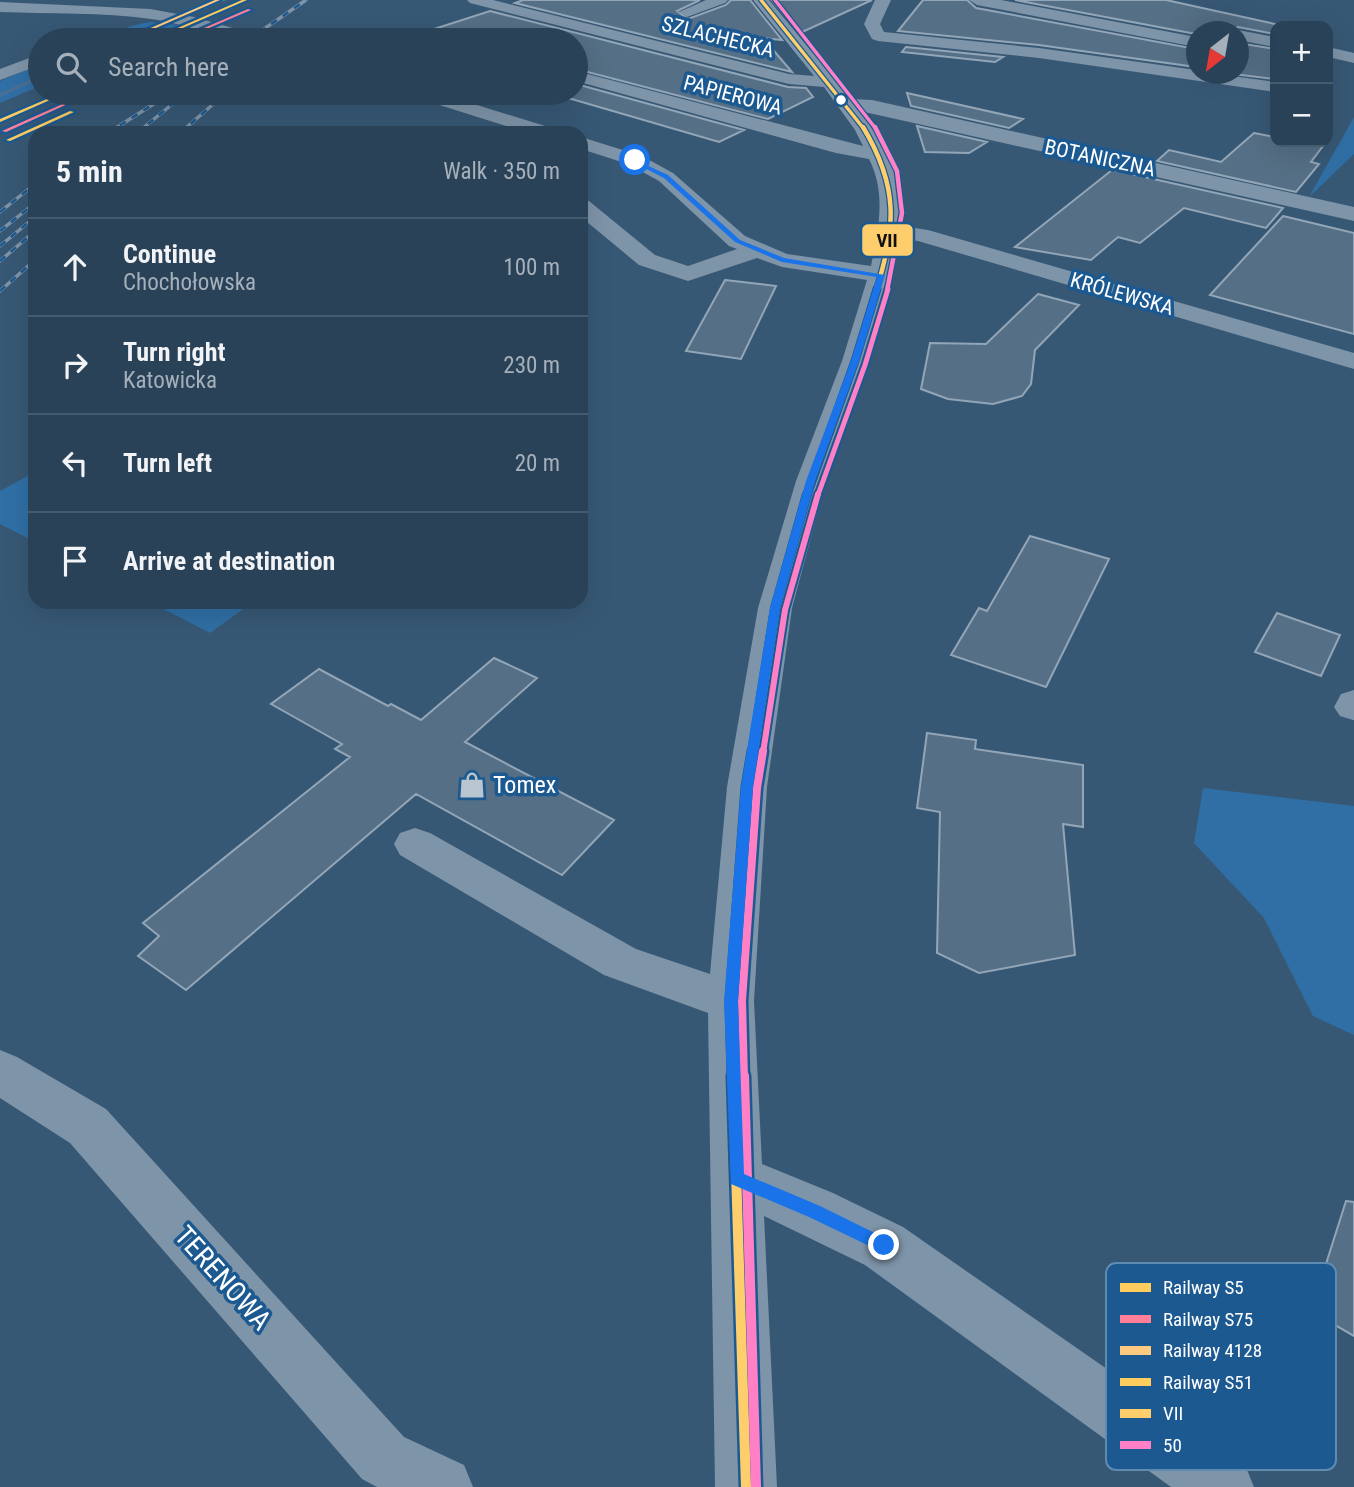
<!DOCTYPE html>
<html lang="en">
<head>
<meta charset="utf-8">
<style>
	:root { --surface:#294258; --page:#31495e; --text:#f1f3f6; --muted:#a5b0ba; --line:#455b6e }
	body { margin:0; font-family:"Roboto Condensed",sans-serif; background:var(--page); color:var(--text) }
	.controls { position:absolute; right:21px; top:21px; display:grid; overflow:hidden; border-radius:14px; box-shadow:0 7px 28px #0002 }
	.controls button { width:63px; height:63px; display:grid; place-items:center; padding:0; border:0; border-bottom:2px solid var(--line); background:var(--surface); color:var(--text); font:35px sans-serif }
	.compass { position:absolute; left:1186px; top:21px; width:63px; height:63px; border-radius:50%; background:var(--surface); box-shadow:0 7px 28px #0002; rotate:211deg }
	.stop { position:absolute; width:21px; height:21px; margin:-16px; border:5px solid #1a73e8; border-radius:50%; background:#fff }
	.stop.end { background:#1a73e8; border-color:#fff; box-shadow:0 2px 7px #0008 }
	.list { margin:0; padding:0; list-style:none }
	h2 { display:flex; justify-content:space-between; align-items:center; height:91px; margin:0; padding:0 28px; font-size:30px }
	h2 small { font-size:23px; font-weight:400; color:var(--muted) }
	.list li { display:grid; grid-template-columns:46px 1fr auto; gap:21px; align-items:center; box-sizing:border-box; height:98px; padding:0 28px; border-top:2px solid var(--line) }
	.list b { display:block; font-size:26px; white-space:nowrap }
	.list p { margin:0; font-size:23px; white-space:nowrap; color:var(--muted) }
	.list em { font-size:23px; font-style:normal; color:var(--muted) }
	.icon { flex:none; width:38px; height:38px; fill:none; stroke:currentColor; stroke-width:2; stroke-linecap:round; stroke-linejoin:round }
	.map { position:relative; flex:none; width:1354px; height:1487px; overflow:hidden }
	.search { position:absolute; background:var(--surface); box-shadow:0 7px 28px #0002; left:28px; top:28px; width:560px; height:77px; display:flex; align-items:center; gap:18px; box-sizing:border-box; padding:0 24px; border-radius:38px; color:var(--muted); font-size:26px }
	.panel { position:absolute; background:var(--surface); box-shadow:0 7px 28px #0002; left:28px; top:126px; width:560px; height:483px; border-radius:21px }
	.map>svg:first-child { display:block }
	.green { fill:#306fa5 }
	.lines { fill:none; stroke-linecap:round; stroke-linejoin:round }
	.stream { fill:#467096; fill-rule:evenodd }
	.building { fill:#556f86; stroke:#93a6b7; stroke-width:2 }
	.minor { fill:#7e94a8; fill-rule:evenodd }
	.rail-casing { stroke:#7f94a8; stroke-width:3.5 }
	.rail { stroke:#1c5990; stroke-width:2.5; stroke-dasharray:7; stroke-linecap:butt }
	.bus-1-far5-casing { stroke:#1c5990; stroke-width:6 }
	.bus-1-far4-casing { stroke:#1c5990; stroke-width:7 }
	.bus-1-far3-casing { stroke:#1c5990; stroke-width:9 }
	.bus-1-far2-casing { stroke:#1c5990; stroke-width:10 }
	.bus-1-far1-casing { stroke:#1c5990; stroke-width:13 }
	.bus-1-casing { stroke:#1c5990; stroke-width:15 }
	.bus-2-far5-casing { stroke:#1c5990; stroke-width:6 }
	.bus-2-far4-casing { stroke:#1c5990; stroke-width:7 }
	.bus-2-far3-casing { stroke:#1c5990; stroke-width:9 }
	.bus-2-far2-casing { stroke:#1c5990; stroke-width:10 }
	.bus-2-far1-casing { stroke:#1c5990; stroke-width:13 }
	.bus-2-casing { stroke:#1c5990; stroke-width:15 }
	.bus-1-far5 { stroke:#fece6d; stroke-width:3.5 }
	.bus-1-far4 { stroke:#fece6d; stroke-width:4.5 }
	.bus-1-far3 { stroke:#fece6d; stroke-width:5 }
	.bus-1-far2 { stroke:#fece6d; stroke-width:6 }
	.bus-1-far1 { stroke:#fece6d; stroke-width:8 }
	.bus-1 { stroke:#fece6d; stroke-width:10 }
	.bus-2-far5 { stroke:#ff80c5; stroke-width:3.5 }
	.bus-2-far4 { stroke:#ff80c5; stroke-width:4.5 }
	.bus-2-far3 { stroke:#ff80c5; stroke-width:5 }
	.bus-2-far2 { stroke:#ff80c5; stroke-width:6 }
	.bus-2-far1 { stroke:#ff80c5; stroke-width:8 }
	.bus-2 { stroke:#ff80c5; stroke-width:10 }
	.rail-1-casing { stroke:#1c5990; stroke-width:5 }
	.rail-2-casing { stroke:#1c5990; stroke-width:5 }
	.rail-3-casing { stroke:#1c5990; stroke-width:5 }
	.rail-4-casing { stroke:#1c5990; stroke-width:5 }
	.rail-1 { fill:#fecd5e; fill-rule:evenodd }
	.rail-2 { fill:#ff8098; fill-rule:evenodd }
	.rail-3 { fill:#ffca80; fill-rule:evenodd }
	.rail-4 { fill:#fecd5e; fill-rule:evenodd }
	.route { fill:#1a73e8 }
	.bus-dot { fill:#fff; stroke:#1c5990; stroke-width:2.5 }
	.labels { text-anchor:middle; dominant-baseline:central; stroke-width:7; stroke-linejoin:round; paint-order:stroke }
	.far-street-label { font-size:21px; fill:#fff; stroke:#1c5990 }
	.poi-label { font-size:24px; fill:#fff; stroke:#1c5990; text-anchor:start }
	.near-street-label { font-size:28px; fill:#fff; stroke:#1c5990 }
	.key { fill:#1c5990; stroke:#608bb1; stroke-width:2 }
	.key-label { font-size:19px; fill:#fff }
	.line-badge { stroke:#1c5990; stroke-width:2.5 }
	.pale-badge-label { font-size:19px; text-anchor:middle; font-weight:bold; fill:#111 }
</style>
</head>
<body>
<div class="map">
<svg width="1354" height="1487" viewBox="0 0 1354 1487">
	<rect width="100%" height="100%" fill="#375875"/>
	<!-- green -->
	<path class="green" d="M149,22L181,25L145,40H97L131,26Z
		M40,64V86L0,103V81Z
		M1354,117V154L1309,197Z
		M35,472V542L0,524V491Z
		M150,602H253L210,633Z
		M1203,788L1354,806V1035L1313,1016L1264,918L1194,843Z"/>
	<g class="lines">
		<!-- stream -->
		<path class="stream" d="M219,0H227L193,14L188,13Z
			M167,21L169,24L132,40H124Z
			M40,75V79L0,97V93Z"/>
	</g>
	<!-- building -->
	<path class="building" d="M523,0H700L677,11L688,19L726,5L731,0H750L782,40L763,38L792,72L515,3Z
		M772,0H872L800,33Z
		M923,0H967L976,8L1196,49V67L1039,45L898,31Z
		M1015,0H1166L1275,24V34L1238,27L1230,32H1196V34Z
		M490,11L788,87L806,88L813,97L768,119L576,69V40H400Z
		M1238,43L1275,49V79L1233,74H1238Z
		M906,47L1003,57L995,62L902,52Z
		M576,84L744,130L719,142L551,93H576Z
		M907,93L1023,119L1009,128L911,106Z
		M917,126L987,142L969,153L925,152Z
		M1254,133L1275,137V142H1300L1323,146L1311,162L1319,164L1296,192L1157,161L1169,150L1221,162Z
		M1112,170L1140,176L1283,208L1266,228L1184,208L1140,243L1118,237L1091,260L1015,247Z
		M1283,216L1354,233V334L1210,295Z
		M725,280L776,286L741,359L686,351Z
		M1038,294L1079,305L1035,350L1031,384L1022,396L993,404L948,399L921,389L930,343L986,344Z
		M1030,536L1109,559L1046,687L951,655L979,608L987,611Z
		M1277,613L1340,635L1321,676L1255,652Z
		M494,658L537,678L465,742L614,820L562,875L416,794L186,990L138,956L159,936L143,923L350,757L335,749L342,744L271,704L319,669L388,706L391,704L421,720Z
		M927,733L976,740L975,749L1083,765V827L1063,824L1075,955L979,973L937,953L940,812L917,808Z
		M1346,1201L1354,1202V1336L1311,1311Z"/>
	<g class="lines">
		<!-- minor -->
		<path class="minor" d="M467,0H493L789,74L814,76L753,0H769L851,99L872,100L1354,207V221L860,111C885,144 908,182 901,226L928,230L1354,353V369L918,241L899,239L893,275L868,361L826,481L792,608L767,787L754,1001L762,1164L833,1193L903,1227L1245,1465L1254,1487H1171L865,1265L764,1216L777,1487H715L708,1013L604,975L400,855L394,844L400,833L415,828L430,833L636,949L710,974L727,787L758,608L796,481L842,361L867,280L782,267L757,258L688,281L639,265L581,217V199L589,201L655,255L688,266L737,249L729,246L659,181L628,164L581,149V137L642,156L673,173L745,236L787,254L871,266C878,230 887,194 869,159L836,153L576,81V71L863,146L855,130L824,87L789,84L470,3Z
			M706,0H728L725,3L687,17L679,12Z
			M875,0H891L880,24L884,32L1039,48L1196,70V74H1218L1275,82V92L1039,58L878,41L872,39L864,24Z
			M969,0H1001L1196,37V47L977,5Z
			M0,2L150,9L194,17L260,36L262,40C225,42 189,24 151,19C102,12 50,14 0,12Z
			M1238,30L1275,37V47L1238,40V32H1232Z
			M1328,47L1354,53V63L1328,57Z
			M40,54V65L0,80V69Z
			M411,93H438L555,129L558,133H528L414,97Z
			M1354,690V720H1353L1340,716L1334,707L1341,694Z
			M0,1050L17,1057L106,1109L404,1437L464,1465L473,1487H377L362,1479L70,1143L0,1098Z"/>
		<!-- rail casing -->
		<g class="rail-casing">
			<path id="rail" d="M248,40L306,0
				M108,133L171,93
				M137,133L186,93
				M180,133L226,93
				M0,212L35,184
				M0,231L35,203
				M0,246L35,217
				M0,261L35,231
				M0,291L35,260"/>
		</g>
		<!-- rail -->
		<use href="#rail" class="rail"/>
		<!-- bus-1-far5 casing -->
		<g class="bus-1-far5-casing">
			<path id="bus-1-far5" d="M761,0L864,129"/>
		</g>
		<!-- bus-1-far4 casing -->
		<g class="bus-1-far4-casing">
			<path id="bus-1-far4" d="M863,127C899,187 896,226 876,291"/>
		</g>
		<!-- bus-1-far3 casing -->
		<g class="bus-1-far3-casing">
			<path id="bus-1-far3" d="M807,495L855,361L877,289"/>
		</g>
		<!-- bus-1-far2 casing -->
		<g class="bus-1-far2-casing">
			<path id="bus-1-far2" d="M752,753L775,608L807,494"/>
		</g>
		<!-- bus-1-far1 casing -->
		<g class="bus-1-far1-casing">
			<path id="bus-1-far1" d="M733,1078L731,1001L747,787L753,751"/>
		</g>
		<!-- bus-1 casing -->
		<g class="bus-1-casing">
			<path id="bus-1" d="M733,1076L746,1487"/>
		</g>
		<!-- bus-2-far5 casing -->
		<g class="bus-2-far5-casing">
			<path id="bus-2-far5" d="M775,0L876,129"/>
		</g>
		<!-- bus-2-far4 casing -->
		<g class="bus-2-far4-casing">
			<path id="bus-2-far4" d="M875,127L897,171L902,213L887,291"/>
		</g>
		<!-- bus-2-far3 casing -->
		<g class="bus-2-far3-casing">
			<path id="bus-2-far3" d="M818,495L865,365L888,289"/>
		</g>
		<!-- bus-2-far2 casing -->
		<g class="bus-2-far2-casing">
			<path id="bus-2-far2" d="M763,753L785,610L818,494"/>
		</g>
		<!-- bus-2-far1 casing -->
		<g class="bus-2-far1-casing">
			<path id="bus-2-far1" d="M744,1078L742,1001L757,788L763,751"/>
		</g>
		<!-- bus-2 casing -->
		<g class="bus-2-casing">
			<path id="bus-2" d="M744,1076L756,1487"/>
		</g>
		<!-- bus-1-far5 -->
		<use href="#bus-1-far5" class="bus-1-far5"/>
		<!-- bus-1-far4 -->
		<use href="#bus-1-far4" class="bus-1-far4"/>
		<!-- bus-1-far3 -->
		<use href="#bus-1-far3" class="bus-1-far3"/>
		<!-- bus-1-far2 -->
		<use href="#bus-1-far2" class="bus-1-far2"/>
		<!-- bus-1-far1 -->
		<use href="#bus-1-far1" class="bus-1-far1"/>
		<!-- bus-1 -->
		<use href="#bus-1" class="bus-1"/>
		<!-- bus-2-far5 -->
		<use href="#bus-2-far5" class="bus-2-far5"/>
		<!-- bus-2-far4 -->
		<use href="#bus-2-far4" class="bus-2-far4"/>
		<!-- bus-2-far3 -->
		<use href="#bus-2-far3" class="bus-2-far3"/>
		<!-- bus-2-far2 -->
		<use href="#bus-2-far2" class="bus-2-far2"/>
		<!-- bus-2-far1 -->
		<use href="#bus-2-far1" class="bus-2-far1"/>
		<!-- bus-2 -->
		<use href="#bus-2" class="bus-2"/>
		<!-- rail-1 casing -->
		<g class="rail-1-casing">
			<path id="rail-1" d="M242,0H247L155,40H150Z
				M61,93H66L0,122V119Z"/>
		</g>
		<!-- rail-2 casing -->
		<g class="rail-2-casing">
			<path id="rail-2" d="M248,9L251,10L181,40H176Z
				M67,102L70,103L6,132L2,131Z"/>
		</g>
		<!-- rail-3 casing -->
		<g class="rail-3-casing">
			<path id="rail-3" d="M215,0H220L149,31L146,30Z"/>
		</g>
		<!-- rail-4 casing -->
		<g class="rail-4-casing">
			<path id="rail-4" d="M70,111L74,112L10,141L6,140Z"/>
		</g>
		<!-- rail-1 -->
		<use href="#rail-1" class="rail-1"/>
		<!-- rail-2 -->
		<use href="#rail-2" class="rail-2"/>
		<!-- rail-3 -->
		<use href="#rail-3" class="rail-3"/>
		<!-- rail-4 -->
		<use href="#rail-4" class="rail-4"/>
	</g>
	<!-- route -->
	<path class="route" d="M633,159L668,175L740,240L784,258L885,275L859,361L815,481L780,608L753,787L738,1001L744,1174L820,1206L889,1240L892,1245L889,1251L884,1253L809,1217L731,1184L724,1001L741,787L770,608L806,481L851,361L877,277L782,262L735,242L664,178L633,162Z"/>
	<!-- icons -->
	<defs>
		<g id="shop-bare" transform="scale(2.1)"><path d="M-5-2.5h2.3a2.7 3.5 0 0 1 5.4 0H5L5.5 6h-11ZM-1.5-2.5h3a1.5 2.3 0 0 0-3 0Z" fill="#b9c5cf" stroke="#1c5990" stroke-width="2.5" paint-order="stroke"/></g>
	</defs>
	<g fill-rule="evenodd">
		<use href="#shop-bare" x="472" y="785"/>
	</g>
	<!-- markers -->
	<circle class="bus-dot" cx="841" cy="100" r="6"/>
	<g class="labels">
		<!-- far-street labels -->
		<g class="far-street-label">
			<text transform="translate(718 37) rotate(14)">SZLACHECKA</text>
			<text transform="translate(733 95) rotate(15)">PAPIEROWA</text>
			<text transform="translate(1100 158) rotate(12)">BOTANICZNA</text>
			<text transform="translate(1122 294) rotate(16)">KRÓLEWSKA</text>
		</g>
		<!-- poi labels -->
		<g class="poi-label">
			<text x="493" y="785">Tomex</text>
		</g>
		<!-- near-street labels -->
		<g class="near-street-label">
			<text transform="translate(223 1278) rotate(48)">TERENOWA</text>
		</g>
	</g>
	<!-- legend -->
	<rect x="1106" y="1263" width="230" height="207" rx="10" class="key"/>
	<rect x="1120" y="1283" width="31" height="9" fill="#fecd5e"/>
	<rect x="1120" y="1315" width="31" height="8" fill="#ff8098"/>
	<rect x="1120" y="1346" width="31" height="9" fill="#ffca80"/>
	<rect x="1120" y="1378" width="31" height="8" fill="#fecd5e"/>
	<rect x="1120" y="1409" width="31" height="9" fill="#fece6d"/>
	<rect x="1120" y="1441" width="31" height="8" fill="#ff80c5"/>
	<g class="key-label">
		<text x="1163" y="1294">Railway S5</text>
		<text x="1163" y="1326">Railway S75</text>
		<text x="1163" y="1357">Railway 4128</text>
		<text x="1163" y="1389">Railway S51</text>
		<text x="1163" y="1420">VII</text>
		<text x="1163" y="1452">50</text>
	</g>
	<rect class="line-badge" x="861" y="223" width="53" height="34" rx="7" fill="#fece6d"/>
	<g class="pale-badge-label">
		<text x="887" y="247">VII</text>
	</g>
</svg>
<div class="controls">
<button>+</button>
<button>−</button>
</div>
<svg class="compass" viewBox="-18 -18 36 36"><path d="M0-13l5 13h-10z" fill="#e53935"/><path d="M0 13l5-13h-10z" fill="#a5b0ba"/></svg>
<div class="stop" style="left:635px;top:160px"></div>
<div class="stop end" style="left:884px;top:1245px"></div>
<div class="search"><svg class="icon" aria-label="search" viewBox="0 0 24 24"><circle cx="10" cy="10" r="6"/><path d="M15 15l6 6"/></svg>Search here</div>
<section class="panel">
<h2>5 min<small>Walk · 350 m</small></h2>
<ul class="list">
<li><svg class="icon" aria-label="ahead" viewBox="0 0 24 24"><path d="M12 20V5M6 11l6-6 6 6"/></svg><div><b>Continue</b><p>Chochołowska</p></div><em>100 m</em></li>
<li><svg class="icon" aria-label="right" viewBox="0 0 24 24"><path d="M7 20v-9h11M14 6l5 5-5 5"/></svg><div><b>Turn right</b><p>Katowicka</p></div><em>230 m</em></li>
<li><svg class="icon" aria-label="left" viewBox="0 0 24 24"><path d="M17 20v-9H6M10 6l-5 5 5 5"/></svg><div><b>Turn left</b></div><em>20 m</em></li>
<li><svg class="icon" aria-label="arrive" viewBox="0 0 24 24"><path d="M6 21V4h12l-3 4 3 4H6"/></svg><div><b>Arrive at destination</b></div></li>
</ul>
</section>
</div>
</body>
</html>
